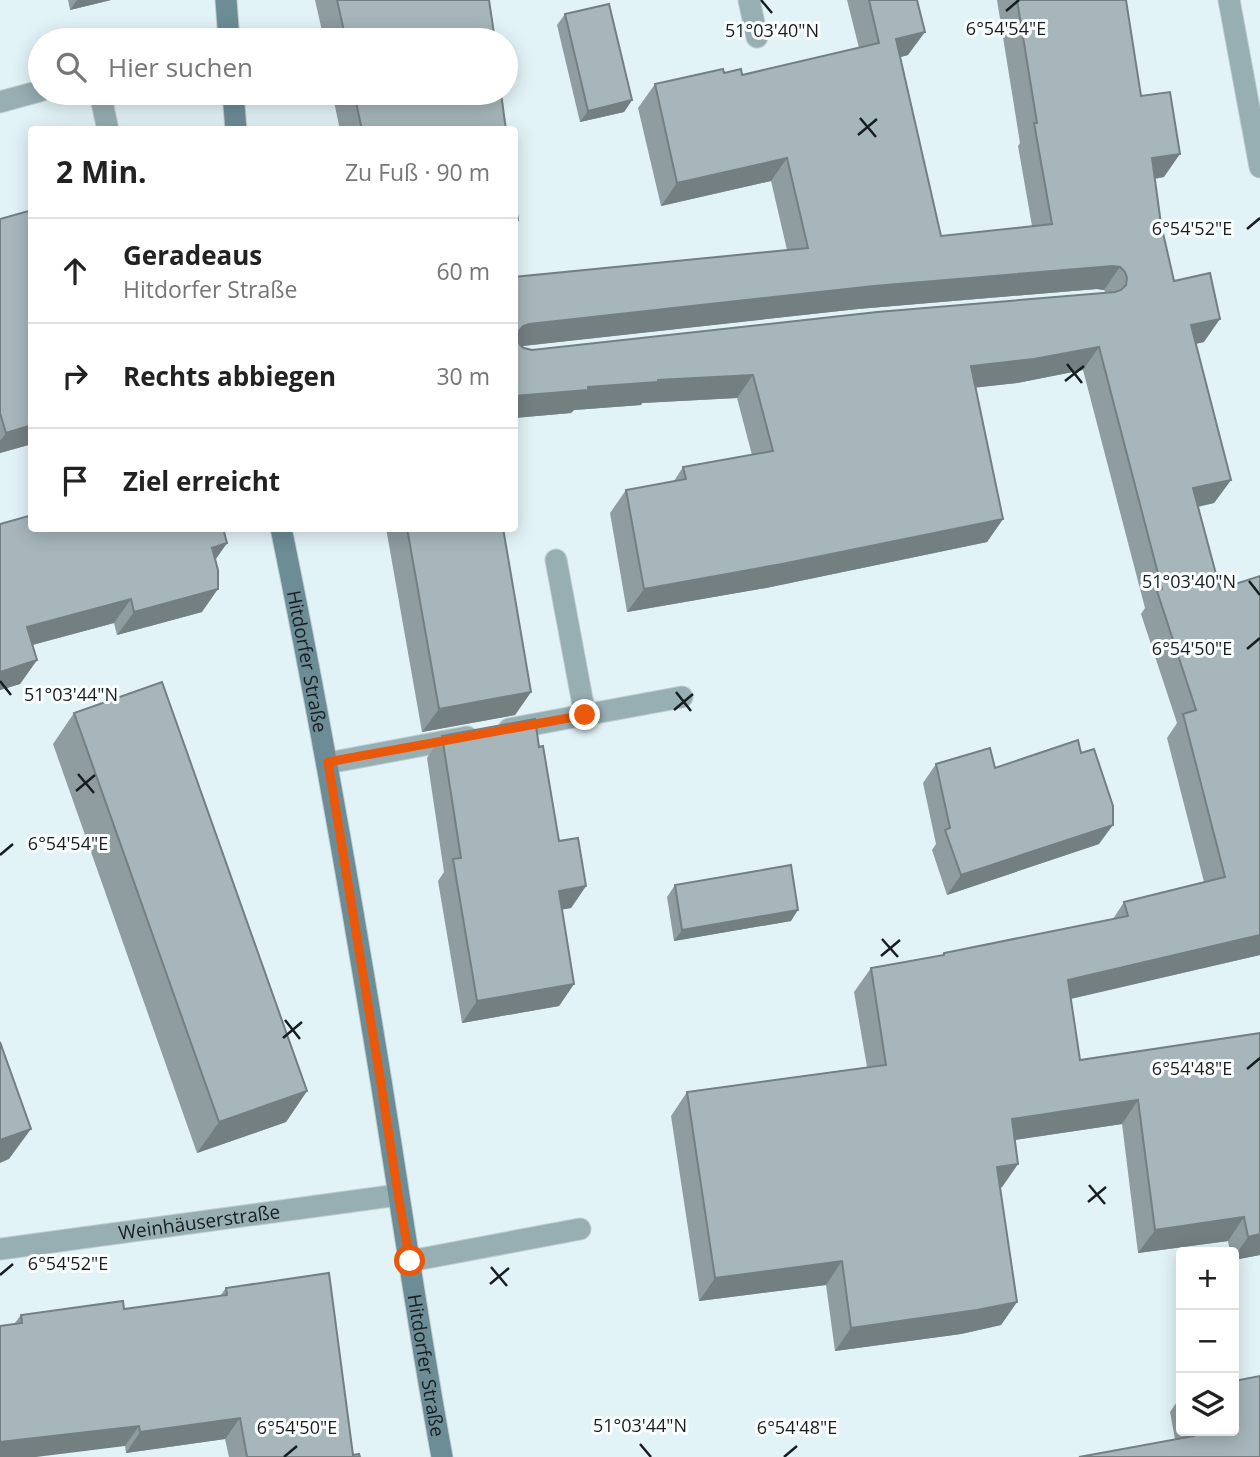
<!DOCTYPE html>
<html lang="de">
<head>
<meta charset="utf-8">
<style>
	:root { --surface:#fff; --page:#f6f6f6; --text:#222; --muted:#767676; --line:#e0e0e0 }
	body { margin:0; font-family:"Open Sans",sans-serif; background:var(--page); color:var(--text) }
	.controls { position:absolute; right:21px; bottom:21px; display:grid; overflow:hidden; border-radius:7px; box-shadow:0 4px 18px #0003 }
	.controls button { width:63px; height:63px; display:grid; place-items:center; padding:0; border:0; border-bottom:2px solid var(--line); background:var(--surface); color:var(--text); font:35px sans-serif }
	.stop { position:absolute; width:21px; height:21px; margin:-16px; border:5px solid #ea580c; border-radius:50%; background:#fff }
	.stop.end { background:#ea580c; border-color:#fff; box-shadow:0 2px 7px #0008 }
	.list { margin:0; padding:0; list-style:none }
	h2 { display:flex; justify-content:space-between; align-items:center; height:91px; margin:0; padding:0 28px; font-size:30px }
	h2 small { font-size:23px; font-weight:400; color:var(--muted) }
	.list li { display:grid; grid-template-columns:46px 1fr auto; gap:21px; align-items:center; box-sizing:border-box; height:105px; padding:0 28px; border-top:2px solid var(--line) }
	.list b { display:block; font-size:26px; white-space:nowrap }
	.list p { margin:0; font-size:23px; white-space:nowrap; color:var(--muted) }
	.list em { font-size:23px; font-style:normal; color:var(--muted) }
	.icon { flex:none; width:38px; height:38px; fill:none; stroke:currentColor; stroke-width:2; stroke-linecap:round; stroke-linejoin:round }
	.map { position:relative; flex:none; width:1260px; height:1457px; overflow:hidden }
	.search { position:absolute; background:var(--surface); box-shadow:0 4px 18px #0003; left:28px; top:28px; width:490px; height:77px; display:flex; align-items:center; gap:18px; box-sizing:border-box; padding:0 24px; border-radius:38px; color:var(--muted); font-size:26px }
	.panel { position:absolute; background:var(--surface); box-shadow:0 4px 18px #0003; left:28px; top:126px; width:490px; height:406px; border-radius:7px }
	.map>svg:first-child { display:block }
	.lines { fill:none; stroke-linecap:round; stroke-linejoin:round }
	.lane-casing { stroke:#becdd1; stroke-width:23 }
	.street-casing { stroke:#becdd1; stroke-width:23 }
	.secondary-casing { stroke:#becdd1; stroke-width:23 }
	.lane { stroke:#97aeb3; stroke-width:21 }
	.street { stroke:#97aeb3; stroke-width:21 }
	.secondary { stroke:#6c8d96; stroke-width:21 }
	.wall { fill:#8f9da0; fill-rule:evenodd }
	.shaded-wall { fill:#747f82 }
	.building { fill:#a6b6ba; stroke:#747f82; stroke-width:2; fill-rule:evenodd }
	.route { stroke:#ea580c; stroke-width:9 }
	.ticks { fill:none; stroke:#181e1f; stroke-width:2.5 }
	.labels { text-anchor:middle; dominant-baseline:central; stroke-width:6; stroke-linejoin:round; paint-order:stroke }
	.street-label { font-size:19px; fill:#181e1f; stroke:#fafeff }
	.ticks-label { font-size:18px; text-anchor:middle; fill:#181e1f; stroke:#fafeff; stroke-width:6; stroke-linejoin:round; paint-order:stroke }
</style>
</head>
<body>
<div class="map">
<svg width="1260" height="1457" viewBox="0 0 1260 1457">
	<rect width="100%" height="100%" fill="#e2f3f8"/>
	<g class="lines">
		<!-- lane casing -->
		<g class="lane-casing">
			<path id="lane" d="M100,93L108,130
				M410,1261L580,1229"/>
		</g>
		<!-- street casing -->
		<g class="street-casing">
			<g id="street">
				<path d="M749,0L757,37"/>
				<path d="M1229,0L1260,167"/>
				<path d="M0,102L40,91"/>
				<path d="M556,560L585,715"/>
				<path d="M509,729L682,697"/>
				<path d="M328,763L467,737"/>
				<path id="s1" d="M0,1249L398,1195"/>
			</g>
		</g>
		<!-- secondary casing -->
		<g class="secondary-casing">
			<g id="secondary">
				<path d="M226,0L229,40"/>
				<path d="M233,93L236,130"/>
				<path id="s2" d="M281,528C319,712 351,896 381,1081C401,1206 419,1332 442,1457"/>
			</g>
		</g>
		<!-- lane -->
		<use href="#lane" class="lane"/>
		<!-- street -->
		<use href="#street" class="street"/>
		<!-- secondary -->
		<use href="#secondary" class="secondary"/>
	</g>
	<!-- wall -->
	<path class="wall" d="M68,0H111L70,10Z
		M315,0H489L495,40H324Z
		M847,0H917L908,55L900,57L941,236L1032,226L1018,146L1020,143L997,0H1126L1141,96L1164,177L1155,179L1161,224L1174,281L1204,342L1196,344L1231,480L1214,503L1198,507L1260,955L1071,999L1080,1060L1260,1033V1255L1234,1260V1252H1230L1228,1241L1138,1253L1122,1124L1015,1140L1018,1164L1002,1187L1000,1188L1017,1302L1001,1325L961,1334L835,1351L826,1285L699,1301L671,1116L687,1092L867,1067L854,992L871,968L942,955L944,953L1113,919L1124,902L1204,882L1167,738L1177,723L1141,614L1145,608L1083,370L1017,383L976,387L1003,519L987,542L766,588L627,612L610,513L626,490L674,481L683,467L752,455L737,398L642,403L641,405L574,410L571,413L514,418V277L787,250L771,181L661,206L638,108L655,84L724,73L742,75L859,48ZM1097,289L1104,290L1106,293L532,350L524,348L521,346L858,309Z
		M565,14L632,100L624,112L580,122L557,25Z
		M336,93H501L506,130H340L333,97Z
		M32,210V444L0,453V219Z
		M0,524L227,543L216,559L202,612L117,635L114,623L32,645L37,660L20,684L0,690Z
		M386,528H503L531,692L515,715L422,732Z
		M74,713L307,1091L286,1122L197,1153L53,744Z
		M442,736L539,747L559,841L586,886L571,908L562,909L574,984L559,1006L462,1023L438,881L444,872L427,758Z
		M1081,753L1099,844L947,895L932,850L936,844L923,783L936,764L995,768Z
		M675,885L791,921L674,941L667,897Z
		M226,1288L353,1455L360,1457H229L225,1439L126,1453L125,1446L14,1324L21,1315L124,1309L220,1296Z
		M1181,1396V1431H1234L1260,1457L1175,1439L1170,1412Z"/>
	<!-- shaded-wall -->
	<path class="shaded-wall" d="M77,0H111L70,10Z
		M925,32L908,55L880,63L896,39Z
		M632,100L624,112L580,122L588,111Z
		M1180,154L1164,177L1136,181L1152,158Z
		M787,158L771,181L661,206L677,183Z
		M1113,266L1120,267L1104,290L1097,289L858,309L514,347V337L523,326L529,324L874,286Z
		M1220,319L1204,342L1174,348L1191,325Z
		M1099,347L1083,370L1017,383L955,390L971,366Z
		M753,375L737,398L642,403L641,405L574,410L571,413L514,418V396L588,387L658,380Z
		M32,425V444L0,453V441L6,433Z
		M1231,480L1214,503L1177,511L1193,488Z
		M1003,519L987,542L766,588L627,612L644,589Z
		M227,543L210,567L212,548Z
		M218,589L202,612L117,635L134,612Z
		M131,599L114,623L10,651L27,627Z
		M37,660L20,684L0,690V672Z
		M531,692L515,715L422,732L439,709Z
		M1113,825L1099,844L947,895L961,875Z
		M586,886L571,908L543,913L559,891Z
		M798,910L791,921L674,941L682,930Z
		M1260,935V955L1052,1003L1068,980Z
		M574,984L559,1006L462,1023L477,1001Z
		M307,1091L286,1122L197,1153L219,1122Z
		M1138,1100L1122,1124L995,1143L1012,1119Z
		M31,1129L9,1159L0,1163V1140Z
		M1018,1164L1002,1187L981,1190L997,1167Z
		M1244,1217L1228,1241L1138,1253L1155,1230Z
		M1260,1234V1255L1234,1260V1257L1248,1237Z
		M842,1261L826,1285L699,1301L715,1278Z
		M1017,1302L1001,1325L961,1334L835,1351L851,1328Z
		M240,1418L225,1439L126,1453L140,1432Z
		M139,1426L125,1446L36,1457H0V1442Z"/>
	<!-- building -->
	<path class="building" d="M337,0H489L495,40H346Z
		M869,0H917L925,32L896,39L941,236L1052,224L1034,123H1037L1017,0H1126L1141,96L1170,92L1180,154L1152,158L1161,224L1174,281L1210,273L1220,319L1191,325L1231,480L1193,488L1220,589L1260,576V935L1068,980L1080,1060L1260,1033V1234L1248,1237L1244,1217L1155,1230L1138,1100L1012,1119L1018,1164L997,1167L1017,1302L977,1310L851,1328L842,1261L715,1278L687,1092L886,1065L871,968L944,955V953L1128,916L1124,902L1225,877L1183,714L1196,710L1157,591L1162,589L1099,347L1034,359L971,366L1003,519L782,564L644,589L626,490L686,479L683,467L773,451L753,375L658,380V382L588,387V390L514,396V277L808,248L787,158L677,183L655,84L723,69L724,73L741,69L742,75L879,43ZM1113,266L1120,267L1125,272L1127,278L1126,285L1121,290L1115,292L877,312L532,350L524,348L520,345L517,339L519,331L523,326L529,324L874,286Z
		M609,4L632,100L588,111L565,14Z
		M354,93H501L506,130H362Z
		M514,195L518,220L514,221Z
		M32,210V425L6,433L0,413V219Z
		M32,515V528H223L227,543L212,548L218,570V589L134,612L131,599L27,627L37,660L0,672V524Z
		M407,528H503L531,692L439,709Z
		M162,682L307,1091L219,1122L74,713Z
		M535,719L539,747L543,746L559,841L578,838L586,886L559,891L574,984L477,1001L453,859L461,858L442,736Z
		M1078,740L1081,753L1094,749L1113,806V825L961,875L945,830L950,828L936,764L990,748L995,768Z
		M791,865L798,910L682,930L675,885Z
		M0,1042L31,1129L0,1140Z
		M329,1273L353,1455L359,1454L360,1457H247L240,1418L140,1432L139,1426L0,1442V1326L22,1323L21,1315L123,1301L124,1309L227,1295L226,1288Z
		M1260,1376V1457H1079L1194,1436V1431H1234V1381Z"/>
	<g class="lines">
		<!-- route -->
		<path class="route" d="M410,1261L398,1195L381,1084L328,762L585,715"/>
	</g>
	<!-- ticks -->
	<path class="ticks" d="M761,0L772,13M1006,11L1019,0M860,118L876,137M858,135L877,119M1247,229L1260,218M1067,364L1082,383M1065,381L1084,366M1249,581L1260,595M1247,649L1260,638M0,681L11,695M676,692L691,711M674,710L693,694M78,774L94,793M76,791L95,775M0,855L13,844M882,939L898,957M881,956L900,940M285,1020L300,1039M283,1038L302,1022M1247,1069L1260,1058M1089,1185L1105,1204M1088,1202L1106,1187M491,1267L507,1286M0,1275L13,1264M490,1284L509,1268M640,1444L651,1457M284,1457L297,1446M784,1457L797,1446"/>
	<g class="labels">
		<!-- street labels -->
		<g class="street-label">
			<text stroke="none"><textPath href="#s2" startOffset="136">Hitdorfer Straße</textPath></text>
			<text stroke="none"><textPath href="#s1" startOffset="201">Weinhäuserstraße</textPath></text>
			<text stroke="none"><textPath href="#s2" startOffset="850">Hitdorfer Straße</textPath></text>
		</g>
	</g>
	<g class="ticks-label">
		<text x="1006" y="35">6°54'54"E</text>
		<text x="772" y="37">51°03'40"N</text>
		<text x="1192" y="235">6°54'52"E</text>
		<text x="1189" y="588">51°03'40"N</text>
		<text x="1192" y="655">6°54'50"E</text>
		<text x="71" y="701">51°03'44"N</text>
		<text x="68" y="850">6°54'54"E</text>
		<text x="1192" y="1075">6°54'48"E</text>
		<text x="68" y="1270">6°54'52"E</text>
		<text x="640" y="1432">51°03'44"N</text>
		<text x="297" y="1434">6°54'50"E</text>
		<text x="797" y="1434">6°54'48"E</text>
	</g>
</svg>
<div class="controls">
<button>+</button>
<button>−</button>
<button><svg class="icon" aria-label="layers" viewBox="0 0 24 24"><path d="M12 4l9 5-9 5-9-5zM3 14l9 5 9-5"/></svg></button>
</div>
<div class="stop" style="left:410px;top:1261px"></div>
<div class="stop end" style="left:585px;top:715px"></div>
<div class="search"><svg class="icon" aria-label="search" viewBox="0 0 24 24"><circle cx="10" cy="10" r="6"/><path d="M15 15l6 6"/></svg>Hier suchen</div>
<section class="panel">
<h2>2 Min.<small>Zu Fuß · 90 m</small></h2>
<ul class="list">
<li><svg class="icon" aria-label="ahead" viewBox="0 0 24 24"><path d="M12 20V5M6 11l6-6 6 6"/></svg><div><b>Geradeaus</b><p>Hitdorfer Straße</p></div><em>60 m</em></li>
<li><svg class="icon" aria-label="right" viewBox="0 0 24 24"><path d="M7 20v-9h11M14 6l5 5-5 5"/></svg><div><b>Rechts abbiegen</b></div><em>30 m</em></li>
<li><svg class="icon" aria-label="arrive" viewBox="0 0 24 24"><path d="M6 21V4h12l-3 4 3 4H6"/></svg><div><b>Ziel erreicht</b></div></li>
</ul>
</section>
</div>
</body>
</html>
